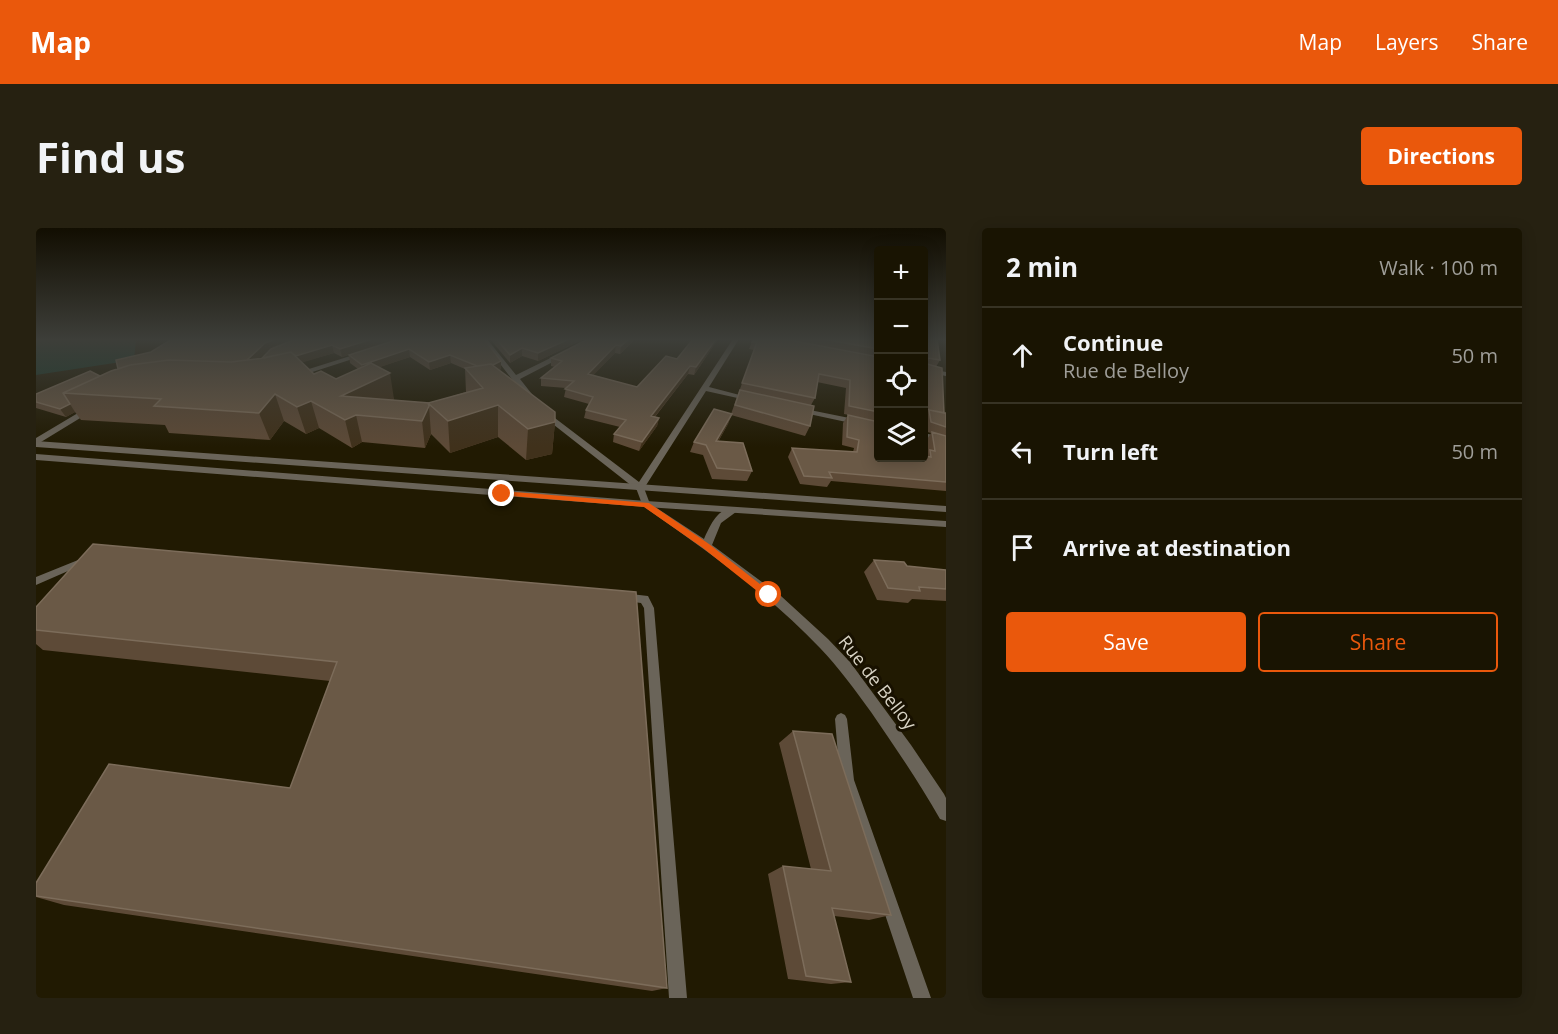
<!DOCTYPE html>
<html lang="en">
<head>
<meta charset="utf-8">
<style>
	:root { --surface:#191402; --page:#262111; --text:#f1f3f6; --muted:#9f9e99; --line:#373324; --accent:#ea580c }
	body { margin:0; font-family:"Open Sans",sans-serif; background:var(--page); color:var(--text) }
	.controls { position:absolute; right:18px; top:18px; display:grid; overflow:hidden; border-radius:6px; box-shadow:0 3px 15px #0003 }
	.controls button { width:54px; height:54px; display:grid; place-items:center; padding:0; border:0; border-bottom:2px solid var(--line); background:var(--surface); color:var(--text); font:30px sans-serif }
	.stop { position:absolute; width:18px; height:18px; margin:-14px; border:4px solid #ea580c; border-radius:50%; background:#fff }
	.stop.end { background:#ea580c; border-color:#fff; box-shadow:0 2px 6px #0008 }
	.list { margin:0; padding:0; list-style:none }
	h2 { display:flex; justify-content:space-between; align-items:center; height:78px; margin:0; padding:0 24px; font-size:26px }
	h2 small { font-size:20px; font-weight:400; color:var(--muted) }
	.list li { display:grid; grid-template-columns:39px 1fr auto; gap:18px; align-items:center; box-sizing:border-box; height:96px; padding:0 24px; border-top:2px solid var(--line) }
	.list b { display:block; font-size:22px; white-space:nowrap }
	.list p { margin:0; font-size:20px; white-space:nowrap; color:var(--muted) }
	.list em { font-size:20px; font-style:normal; color:var(--muted) }
	.actions { display:flex; gap:12px; padding:18px 24px }
	.actions a { flex:1; padding:14px 0; border:2px solid var(--accent); border-radius:6px; text-align:center; font-size:21px; color:var(--accent) }
	.actions .main { background:var(--accent); color:#fff }
	.icon { flex:none; width:33px; height:33px; fill:none; stroke:currentColor; stroke-width:2; stroke-linecap:round; stroke-linejoin:round }
	.map { position:relative; flex:none; width:910px; height:770px; overflow:hidden; border-radius:6px }
	header { display:flex; align-items:center; gap:36px; box-sizing:border-box; height:84px; padding:0 30px; background:var(--accent); color:#fff }
	header strong { font-size:28px }
	nav { display:flex; gap:33px; margin-inline-start:auto; font-size:21px }
	.intro { display:flex; align-items:center; justify-content:space-between; box-sizing:border-box; height:144px; padding:0 36px }
	h1 { margin:0; font-size:42px }
	.button { padding:15px 27px; border-radius:6px; background:var(--accent); color:#fff; font-size:21px; font-weight:700 }
	main { display:flex; gap:36px; padding:0 36px }
	aside { flex:1; background:var(--surface); border-radius:6px; box-shadow:0 3px 15px #0003 }
	.map>svg:first-child { display:block }
	.green { fill:#173c2d }
	.lines { fill:none; stroke-linecap:round; stroke-linejoin:round }
	.service { fill:#6a6459; fill-rule:evenodd }
	.minor { fill:#6a6459; fill-rule:evenodd }
	.tertiary { fill:#6a6459; fill-rule:evenodd }
	.wall { fill:#5d4a37; fill-rule:evenodd }
	.shaded-wall { fill:#40311b }
	.building { fill:#6a5946; stroke:#7c6c5a; stroke-width:1.5 }
	.route { fill:#ea580c }
	.labels { text-anchor:middle; dominant-baseline:central; stroke-width:6; stroke-linejoin:round; paint-order:stroke }
	.street-label { font-size:18px; fill:#d8d3c4; stroke:#181100 }
</style>
</head>
<body>
<header>
<strong>Map</strong>
<nav><a>Map</a><a>Layers</a><a>Share</a></nav>
</header>
<div class="intro"><h1>Find us</h1><a class="button">Directions</a></div>
<main>
<div class="map">
<svg width="910" height="770" viewBox="0 0 910 770">
	<rect width="100%" height="100%" fill="#211a02"/>
	<!-- green -->
	<path class="green" d="M0,111H100L98,132L0,147Z"/>
	<g class="lines">
		<!-- service -->
		<path class="service" d="M604,257L608,260L614,276L613,278L610,279L606,276L600,260Z
			M52,328L55,329L57,331L55,333L0,357V349Z
			M586,365L612,368L618,380L651,770H633L608,380L605,375L582,372L581,369Z
			M805,485L809,487L811,491L818,552L895,770H877L804,552L799,491L801,487Z"/>
		<!-- minor -->
		<path class="minor" d="M445,111H451L480,147L553,111H561L484,151L499,170L495,172H492Z
			M697,111H703L673,159L719,171L715,173L670,163L607,262H601L504,186L511,184L603,254Z
			M327,124L330,126L329,127L264,148L257,146Z
			M888,140L910,144V148L888,144Z
			M52,179L59,181L0,217V210Z
			M759,179L843,196V201L759,183Z
			M888,205L910,210V216L888,210Z
			M610,273L668,311C674,298 682,278 700,280V284L685,295L676,317L745,368L792,411L814,434L875,517L908,566L910,570V593L904,591C883,554 859,519 835,484C819,462 803,440 784,420C732,365 668,321 607,278V274Z"/>
		<!-- tertiary -->
		<path class="tertiary" d="M0,213L910,278V284L0,219Z
			M0,226L610,273L910,293V299L610,279L0,232Z"/>
	</g>
	<!-- wall -->
	<path class="wall" d="M363,111L465,133V141L463,142L519,194L516,226L490,232L462,209L414,225L395,206L389,220L326,214L316,220L283,200L270,206L248,193L234,212L133,205L129,197L45,192L39,184L30,189L0,180V166L64,148L82,141L115,124L363,111L306,129L298,125L266,134L278,146L300,151L322,141L314,135L313,127ZM234,122L226,130L223,131L231,123ZM374,129L394,142L415,135L429,141L430,164L394,175L357,172L358,171L343,139Z
		M454,111H548L502,133L486,128L474,135Z
		M599,111L584,126L579,125L557,147L601,159L641,131L657,111H690H682L658,147L652,146L619,189L623,190L621,198L603,223L577,214L578,206L584,199L548,190L550,182L553,176L528,169L530,160L505,158V150L519,139L515,138V130Z
		M717,111H843V230L889,228L891,225L890,213L895,205L888,203V111L904,132L900,139L908,185H910V263L795,253L791,259L764,256L752,229L756,220L817,224L818,220L806,217L807,195L812,187H813L808,186L810,160L781,154L779,170L775,177L774,198L769,208L695,187L692,196L682,214L716,243L711,253L676,251L667,227L654,224L658,214L695,186L718,122L713,121Z
		M838,332L871,338L910,342V373L876,371L872,375L841,372L828,344Z
		M600,364L631,760L616,763L28,677L0,669V655L254,560L294,453L7,422L0,416V379Z
		M757,503L855,687L833,692L798,688L815,754L795,756L752,751L732,646L747,638L775,641L743,515Z"/>
	<!-- shaded-wall -->
	<path class="shaded-wall" d="M239,111H260L231,123L203,151L200,143L229,115Z
		M336,111H363L306,129L304,121Z
		M533,111H548L502,133V125Z
		M593,111H599L584,126L585,118Z
		M680,111H682L658,147L660,139Z
		M296,117L298,125L255,138L250,131Z
		M580,117L579,125L551,154L552,146Z
		M486,120V128L474,135V127Z
		M373,121L374,129L327,145L326,137Z
		M414,127L415,135L394,142L393,134Z
		M465,133V141L450,150V142Z
		M654,138L652,146L613,196L615,188Z
		M354,145L358,171L326,188L320,187L326,214L316,220L309,192L305,168Z
		M239,166L248,193L234,212L223,185Z
		M275,173L283,200L270,206L261,179Z
		M34,176L39,184L30,189L24,181Z
		M462,177V209L414,225L412,193Z
		M393,178L395,206L389,220L386,193Z
		M696,186L692,196L676,224L680,213Z
		M623,190L621,198L603,223L606,214Z
		M519,194L516,226L490,232L492,201Z"/>
	<!-- building -->
	<path class="building" d="M136,111H239L229,115L211,132L195,134L133,132L94,137L82,141L80,132L115,124Z
		M260,111H336L304,121L296,117L260,128L255,124L226,130L235,121Z
		M363,111H448L465,133L457,137L455,136L441,138L414,127L393,134L373,121L326,137L313,127Z
		M460,111H533L502,125L486,120L474,127Z
		M552,111H593L585,118L580,117L552,146L601,159L630,128L641,131L657,111H680L660,139L654,138L615,188L623,190L606,214L578,206L590,192L550,182L557,169L529,161L538,153L505,150L526,133L515,130Z
		M717,111H748L843,129V184L813,178L814,152L783,146L779,170L706,155L721,114H716Z
		M787,111H843V121Z
		M888,111H901L904,132L892,130L891,136L906,140L908,185L888,181Z
		M255,124L278,146L285,143L300,151L335,135L354,145L305,168L394,175H392L393,178L386,193L320,187L309,192L275,173L261,179L239,166L223,185L118,178L125,171L27,165L75,143L94,137L133,132L195,134L228,130Z
		M455,136L519,184V194L492,201L462,177L412,193L392,175L447,160L429,140Z
		M54,143L64,148L27,165L34,176L24,181L0,174V166Z
		M704,162L778,178L774,198L699,177Z
		M678,181L696,186L680,213L707,215L716,243L681,240L670,217L658,214Z
		M893,182L910,185V199L895,194Z
		M812,187L843,194V230H888V228L895,229L894,222L899,223L896,204L910,208V254L793,244L796,250L768,248L756,220L821,224L823,212L811,209Z
		M57,316L600,364L631,760L0,668V655L73,536L254,560L301,434L0,402V379Z
		M838,332L868,334L871,338L910,342V361L883,359L884,363L852,360Z
		M757,503L796,506L855,687L796,680L815,754L770,748L747,638L795,643Z"/>
	<!-- sky -->
	<linearGradient id="sky" x2="0" y2="1"><stop stop-color="#120e01"/><stop offset="0.51" stop-color="#3d3e39"/><stop offset="1" stop-color="#3d3e39" stop-opacity="0"/></linearGradient>
	<rect width="910" height="219" fill="url(#sky)"/>
	<!-- route -->
	<path class="route" d="M466,263L613,275L673,316L738,367L737,370H730L667,320L608,279L463,267L462,266Z"/>
	<g class="labels">
		<!-- street labels -->
		<g class="street-label">
			<text transform="translate(842 454) rotate(52)">Rue de Belloy</text>
		</g>
	</g>
</svg>
<div class="controls">
<button>+</button>
<button>−</button>
<button><svg class="icon" aria-label="locate" viewBox="0 0 24 24"><circle cx="12" cy="12" r="6"/><path d="M12 2v4M12 18v4M2 12h4M18 12h4"/></svg></button>
<button><svg class="icon" aria-label="layers" viewBox="0 0 24 24"><path d="M12 4l9 5-9 5-9-5zM3 14l9 5 9-5"/></svg></button>
</div>
<div class="stop" style="left:733px;top:367px"></div>
<div class="stop end" style="left:466px;top:266px"></div>
</div>
<aside>
<h2>2 min<small>Walk · 100 m</small></h2>
<ul class="list">
<li><svg class="icon" aria-label="ahead" viewBox="0 0 24 24"><path d="M12 20V5M6 11l6-6 6 6"/></svg><div><b>Continue</b><p>Rue de Belloy</p></div><em>50 m</em></li>
<li><svg class="icon" aria-label="left" viewBox="0 0 24 24"><path d="M17 20v-9H6M10 6l-5 5 5 5"/></svg><div><b>Turn left</b></div><em>50 m</em></li>
<li><svg class="icon" aria-label="arrive" viewBox="0 0 24 24"><path d="M6 21V4h12l-3 4 3 4H6"/></svg><div><b>Arrive at destination</b></div></li>
</ul>
<div class="actions"><a class="main">Save</a><a>Share</a></div>
</aside>
</main>
</body>
</html>
